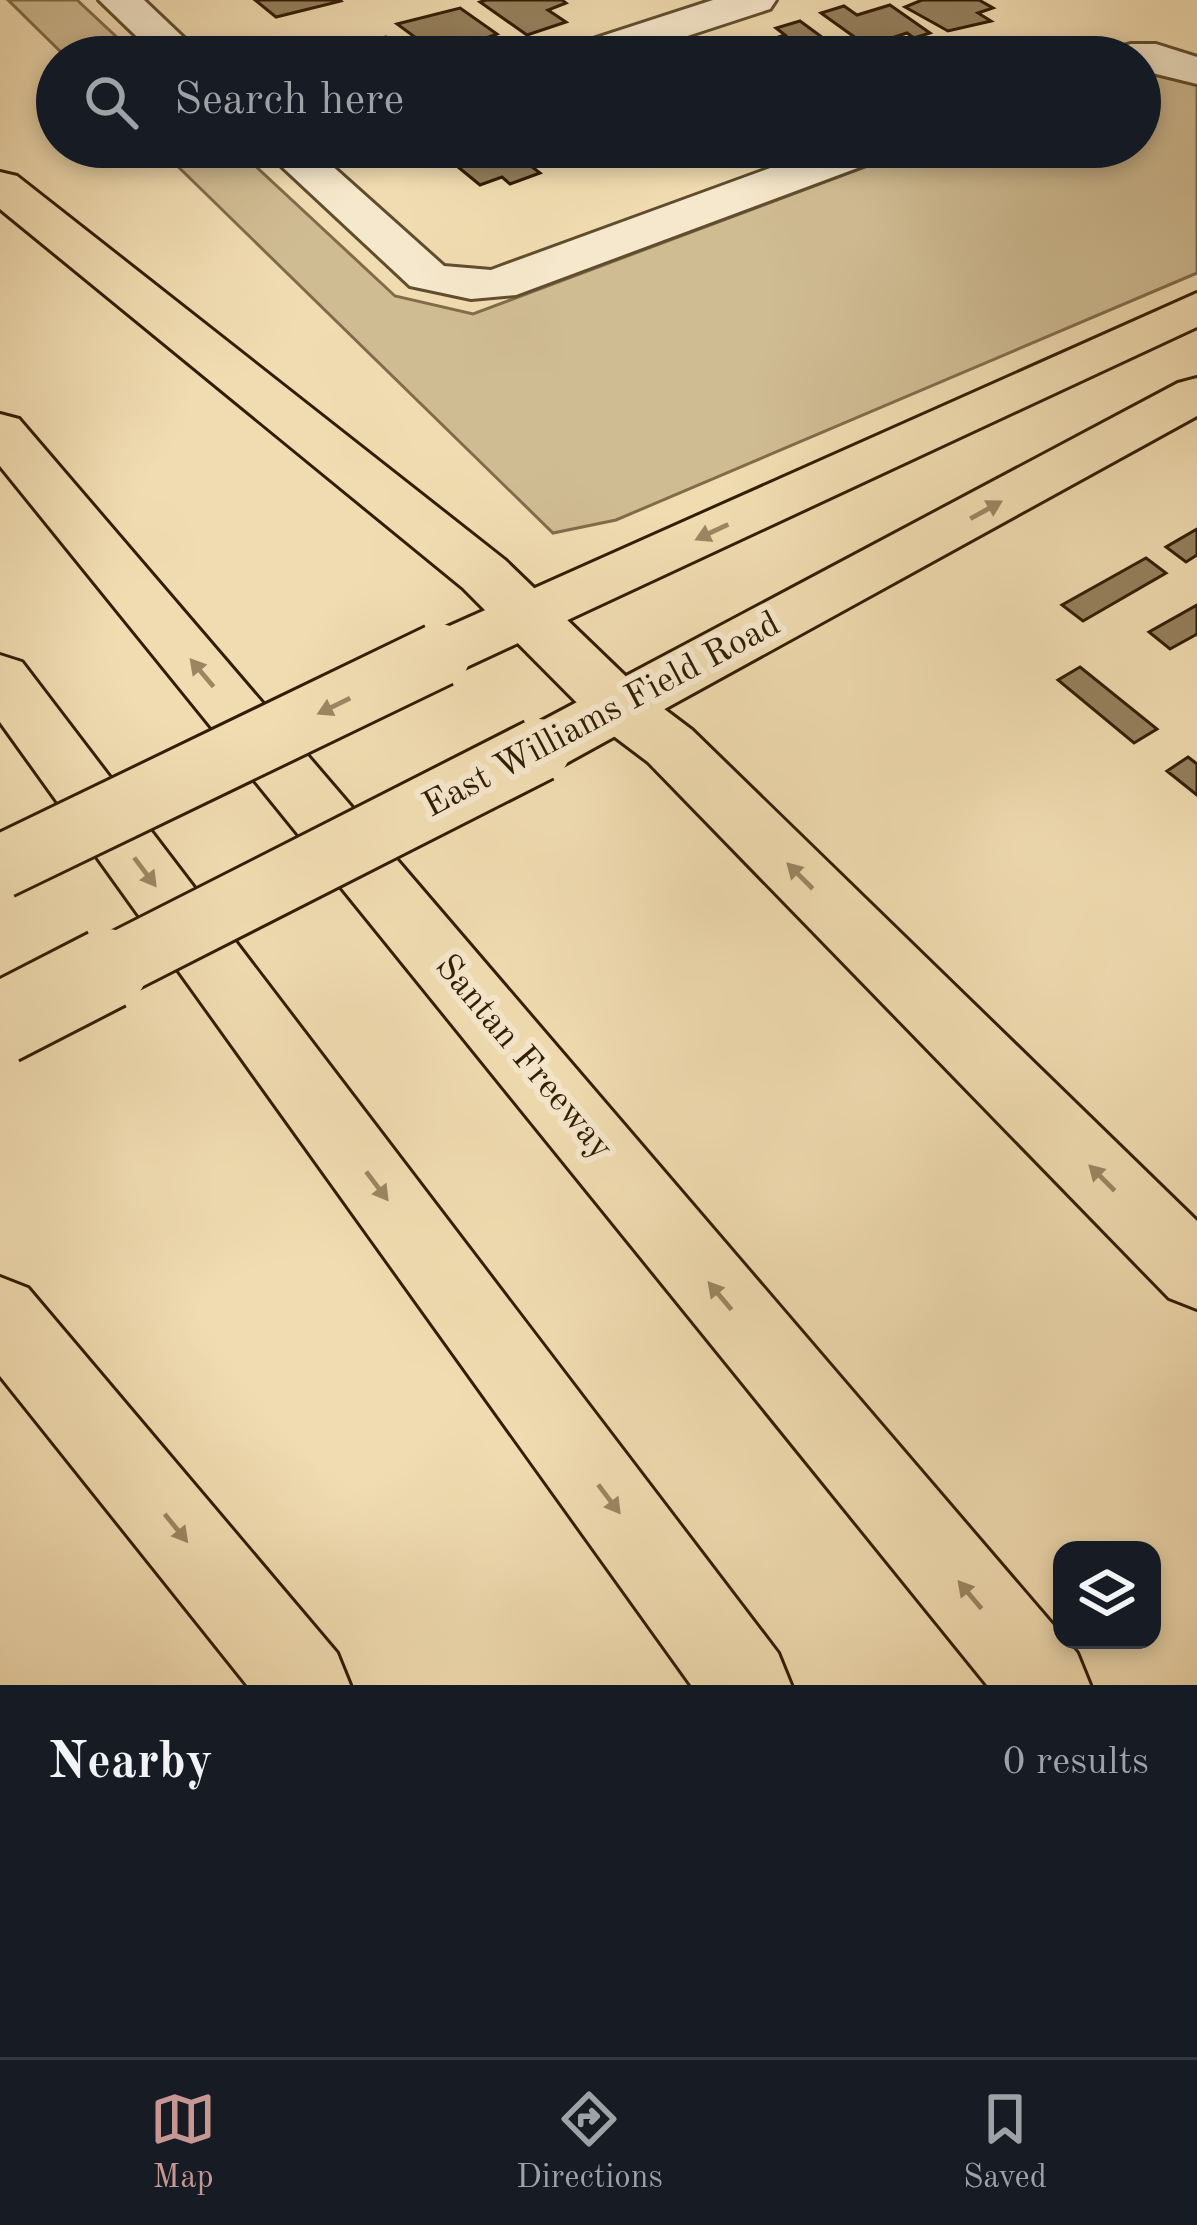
<!DOCTYPE html>
<html lang="en">
<head>
<meta charset="utf-8">
<style>
	:root { --surface:#171b24; --page:#20242c; --text:#f1f3f6; --muted:#9ea1a6; --line:#363941; --accent:#c59692 }
	body { margin:0; font-family:"Old Standard TT",serif; background:var(--page); color:var(--text) }
	.controls { position:absolute; right:36px; bottom:36px; display:grid; overflow:hidden; border-radius:24px; box-shadow:0 6px 18px #0003 }
	.controls button { width:108px; height:108px; display:grid; place-items:center; padding:0; border:0; border-bottom:3px solid var(--line); background:var(--surface); color:var(--text); font:60px sans-serif }
	.list { margin:0; padding:0; list-style:none }
	h2 { display:flex; justify-content:space-between; align-items:center; height:156px; margin:0; padding:0 48px; font-size:51px }
	h2 small { font-size:39px; font-weight:400; color:var(--muted) }
	.icon { flex:none; width:66px; height:66px; fill:none; stroke:currentColor; stroke-width:2; stroke-linecap:round; stroke-linejoin:round }
	.map { position:relative; flex:none; width:1197px; height:1685px; overflow:hidden }
	.search { position:absolute; background:var(--surface); box-shadow:0 6px 18px #0003; left:36px; right:36px; top:36px; height:132px; display:flex; align-items:center; gap:30px; box-sizing:border-box; padding:0 42px; border-radius:66px; color:var(--muted); font-size:45px }
	.sheet { height:372px; background:var(--surface) }
	nav { display:flex; justify-content:space-around; align-items:center; box-sizing:border-box; height:168px; border-top:3px solid var(--line); background:var(--surface); font-size:33px; color:var(--muted) }
	nav a { display:grid; justify-items:center; gap:6px }
	nav .on { color:var(--accent) }
	.map>svg:first-child { display:block }
	.green { fill:#d0bc93; stroke:#806c4b; stroke-width:3 }
	.building { fill:#95805d; stroke:#311d03; stroke-width:3 }
	.lines { fill:none; stroke-linecap:round; stroke-linejoin:round }
	.minor-casing { stroke:#614d2e; stroke-width:6 }
	.major-casing { stroke:#311d03; stroke-width:6 }
	.highway-casing { stroke:#311d03; stroke-width:6 }
	.minor { fill:#f6e8cc; fill-rule:evenodd }
	.major { fill:#f1dcb1; fill-rule:evenodd }
	.highway { fill:#f1dcb1; fill-rule:evenodd }
	.major-bridge-far1-casing { stroke:#311d03; stroke-width:68; stroke-linecap:butt }
	.major-bridge-casing { stroke:#311d03; stroke-width:86; stroke-linecap:butt }
	.major-bridge-far1 { stroke:#f1dcb1; stroke-width:62 }
	.major-bridge { stroke:#f1dcb1; stroke-width:80 }
	.oneway { fill:#9b8663 }
	.labels { text-anchor:middle; dominant-baseline:central; stroke-width:12; stroke-linejoin:round; paint-order:stroke }
	.street-label { font-size:36px; fill:#311d03; stroke:#f6e8cc }
</style>
</head>
<body>
<div class="map">
<svg width="1197" height="1685" viewBox="0 0 1197 1685">
	<rect width="100%" height="100%" fill="#f1dcb1"/>
	<filter id="stains"><feTurbulence type="fractalNoise" baseFrequency=".00167" numOctaves="4"/><feColorMatrix values="0 0 0 0 .2 0 0 0 0 .09 0 0 0 0 .02 0 0 0 .5 -.17"/></filter>
	<radialGradient id="worn" r=".72"><stop offset=".6" stop-color="#630" stop-opacity="0"/><stop offset="1" stop-color="#630" stop-opacity=".3"/></radialGradient>
	<!-- green -->
	<path class="green" d="M8,0H77L138,57H66Z
		M1147,70L1181,76L1197,85V273L616,520L553,533L158,147H235L395,296L473,314L918,147H1140V71Z"/>
	<!-- building -->
	<path class="building" d="M255,0H340L341,1L276,17Z
		M486,0H562L566,3L548,10L566,22L527,35L480,2Z
		M922,0H979L993,8L978,13L991,21L948,31L905,7Z
		M890,5L930,33L914,38L907,33L867,46L821,13L844,6L857,15Z
		M460,8L497,34L467,45L476,51L459,57H442L397,24Z
		M800,21L849,57H766L751,46L785,35L776,28Z
		M386,37L410,57L322,54L361,42Z
		M727,42L746,57L687,55Z
		M458,147H529L546,161L531,166L540,173L510,184L502,177L480,185L441,153Z
		M1197,529V555L1186,562L1166,547Z
		M1146,558L1166,573L1083,621L1062,605Z
		M1197,605V634L1170,649L1149,632Z
		M1080,667L1157,729L1134,743L1058,680Z
		M1188,757L1197,764V795L1167,771Z"/>
	<g class="lines">
		<!-- minor casing -->
		<g class="minor-casing">
			<path id="minor" d="M99,0H144L204,57H158Z
				M713,0H776L770,9L623,57H559L565,48Z
				M1131,44H1156L1197,57V84L1140,70V57H1110L1116,48Z
				M261,147H311L444,266L491,270L828,147H894L887,157L516,295L471,299L410,286Z"/>
		</g>
		<!-- major casing -->
		<g class="major-casing">
			<path id="major" d="M1197,293V327L460,670L439,676L418,670L409,655L418,640Z
				M1197,378V416L561,766L539,773L517,766L507,750L517,734L1178,383Z"/>
		</g>
		<!-- highway casing -->
		<g class="highway-casing">
			<path id="highway" d="M0,172L17,176L505,560L643,693L692,730L1197,1221V1309L1169,1298L648,762L599,725L463,588L0,209Z
				M0,414L19,419L1077,1653L1090,1685H987L0,466Z
				M0,655L22,662L778,1653L791,1685H691L0,722Z
				M0,1277L28,1288L337,1653L350,1685H247L0,1376Z"/>
		</g>
		<!-- minor -->
		<use href="#minor" class="minor"/>
		<!-- major -->
		<use href="#major" class="major"/>
		<!-- highway -->
		<use href="#highway" class="highway"/>
		<!-- major-bridge-far1 casing -->
		<g class="major-bridge-far1-casing">
			<path id="major-bridge-far1" d="M0,867L439,655
				M102,972L539,750"/>
		</g>
		<!-- major-bridge casing -->
		<g class="major-bridge-casing">
			<path id="major-bridge" d="M0,1024L107,969"/>
		</g>
		<!-- major-bridge-far1 -->
		<use href="#major-bridge-far1" class="major-bridge-far1"/>
		<!-- major-bridge -->
		<use href="#major-bridge" class="major-bridge"/>
	</g>
	<!-- one-way arrows -->
	<defs><path id="oneway-solid" d="M-6-.8H1V-3.2L6.5 0L1 3.2V.8H-6Z" transform="scale(3)"/></defs>
	<g class="oneway">
		<use href="#oneway-solid" transform="translate(986 510) rotate(-29)"/>
		<use href="#oneway-solid" transform="translate(712 532) rotate(155)"/>
		<use href="#oneway-solid" transform="translate(202 673) rotate(-130)"/>
		<use href="#oneway-solid" transform="translate(334 706) rotate(154)"/>
		<use href="#oneway-solid" transform="translate(145 872) rotate(53)"/>
		<use href="#oneway-solid" transform="translate(800 876) rotate(-135)"/>
		<use href="#oneway-solid" transform="translate(1102 1178) rotate(-135)"/>
		<use href="#oneway-solid" transform="translate(377 1186) rotate(53)"/>
		<use href="#oneway-solid" transform="translate(720 1296) rotate(-130)"/>
		<use href="#oneway-solid" transform="translate(609 1499) rotate(53)"/>
		<use href="#oneway-solid" transform="translate(176 1528) rotate(51)"/>
		<use href="#oneway-solid" transform="translate(970 1595) rotate(-130)"/>
	</g>
	<g class="labels">
		<!-- street labels -->
		<g class="street-label">
			<text transform="translate(602 716) rotate(-28)">East Williams Field Road</text>
			<text transform="translate(523 1058) rotate(50)">Santan Freeway</text>
		</g>
	</g>
	<rect width="100%" height="100%" filter="url(#stains)"/>
	<rect width="100%" height="100%" fill="url(#worn)"/>
</svg>
<div class="controls">
<button><svg class="icon" aria-label="layers" viewBox="0 0 24 24"><path d="M12 4l9 5-9 5-9-5zM3 14l9 5 9-5"/></svg></button>
</div>
<div class="search"><svg class="icon" aria-label="search" viewBox="0 0 24 24"><circle cx="10" cy="10" r="6"/><path d="M15 15l6 6"/></svg>Search here</div>
</div>
<section class="sheet">
<h2>Nearby<small>0 results</small></h2>
<ul class="list">
</ul>
</section>
<nav>
<a class="on"><svg class="icon" aria-label="map" viewBox="0 0 24 24"><path d="M3 6l6-2 6 2 6-2v14l-6 2-6-2-6 2zM9 4v14M15 6v14"/></svg>Map</a>
<a><svg class="icon" aria-label="directions" viewBox="0 0 24 24"><path d="M12 3l9 9-9 9-9-9zM9 14v-3h6M13 9l2 2-2 2"/></svg>Directions</a>
<a><svg class="icon" aria-label="saved" viewBox="0 0 24 24"><path d="M7 4h10v16l-5-4-5 4z"/></svg>Saved</a>
</nav>
</body>
</html>
